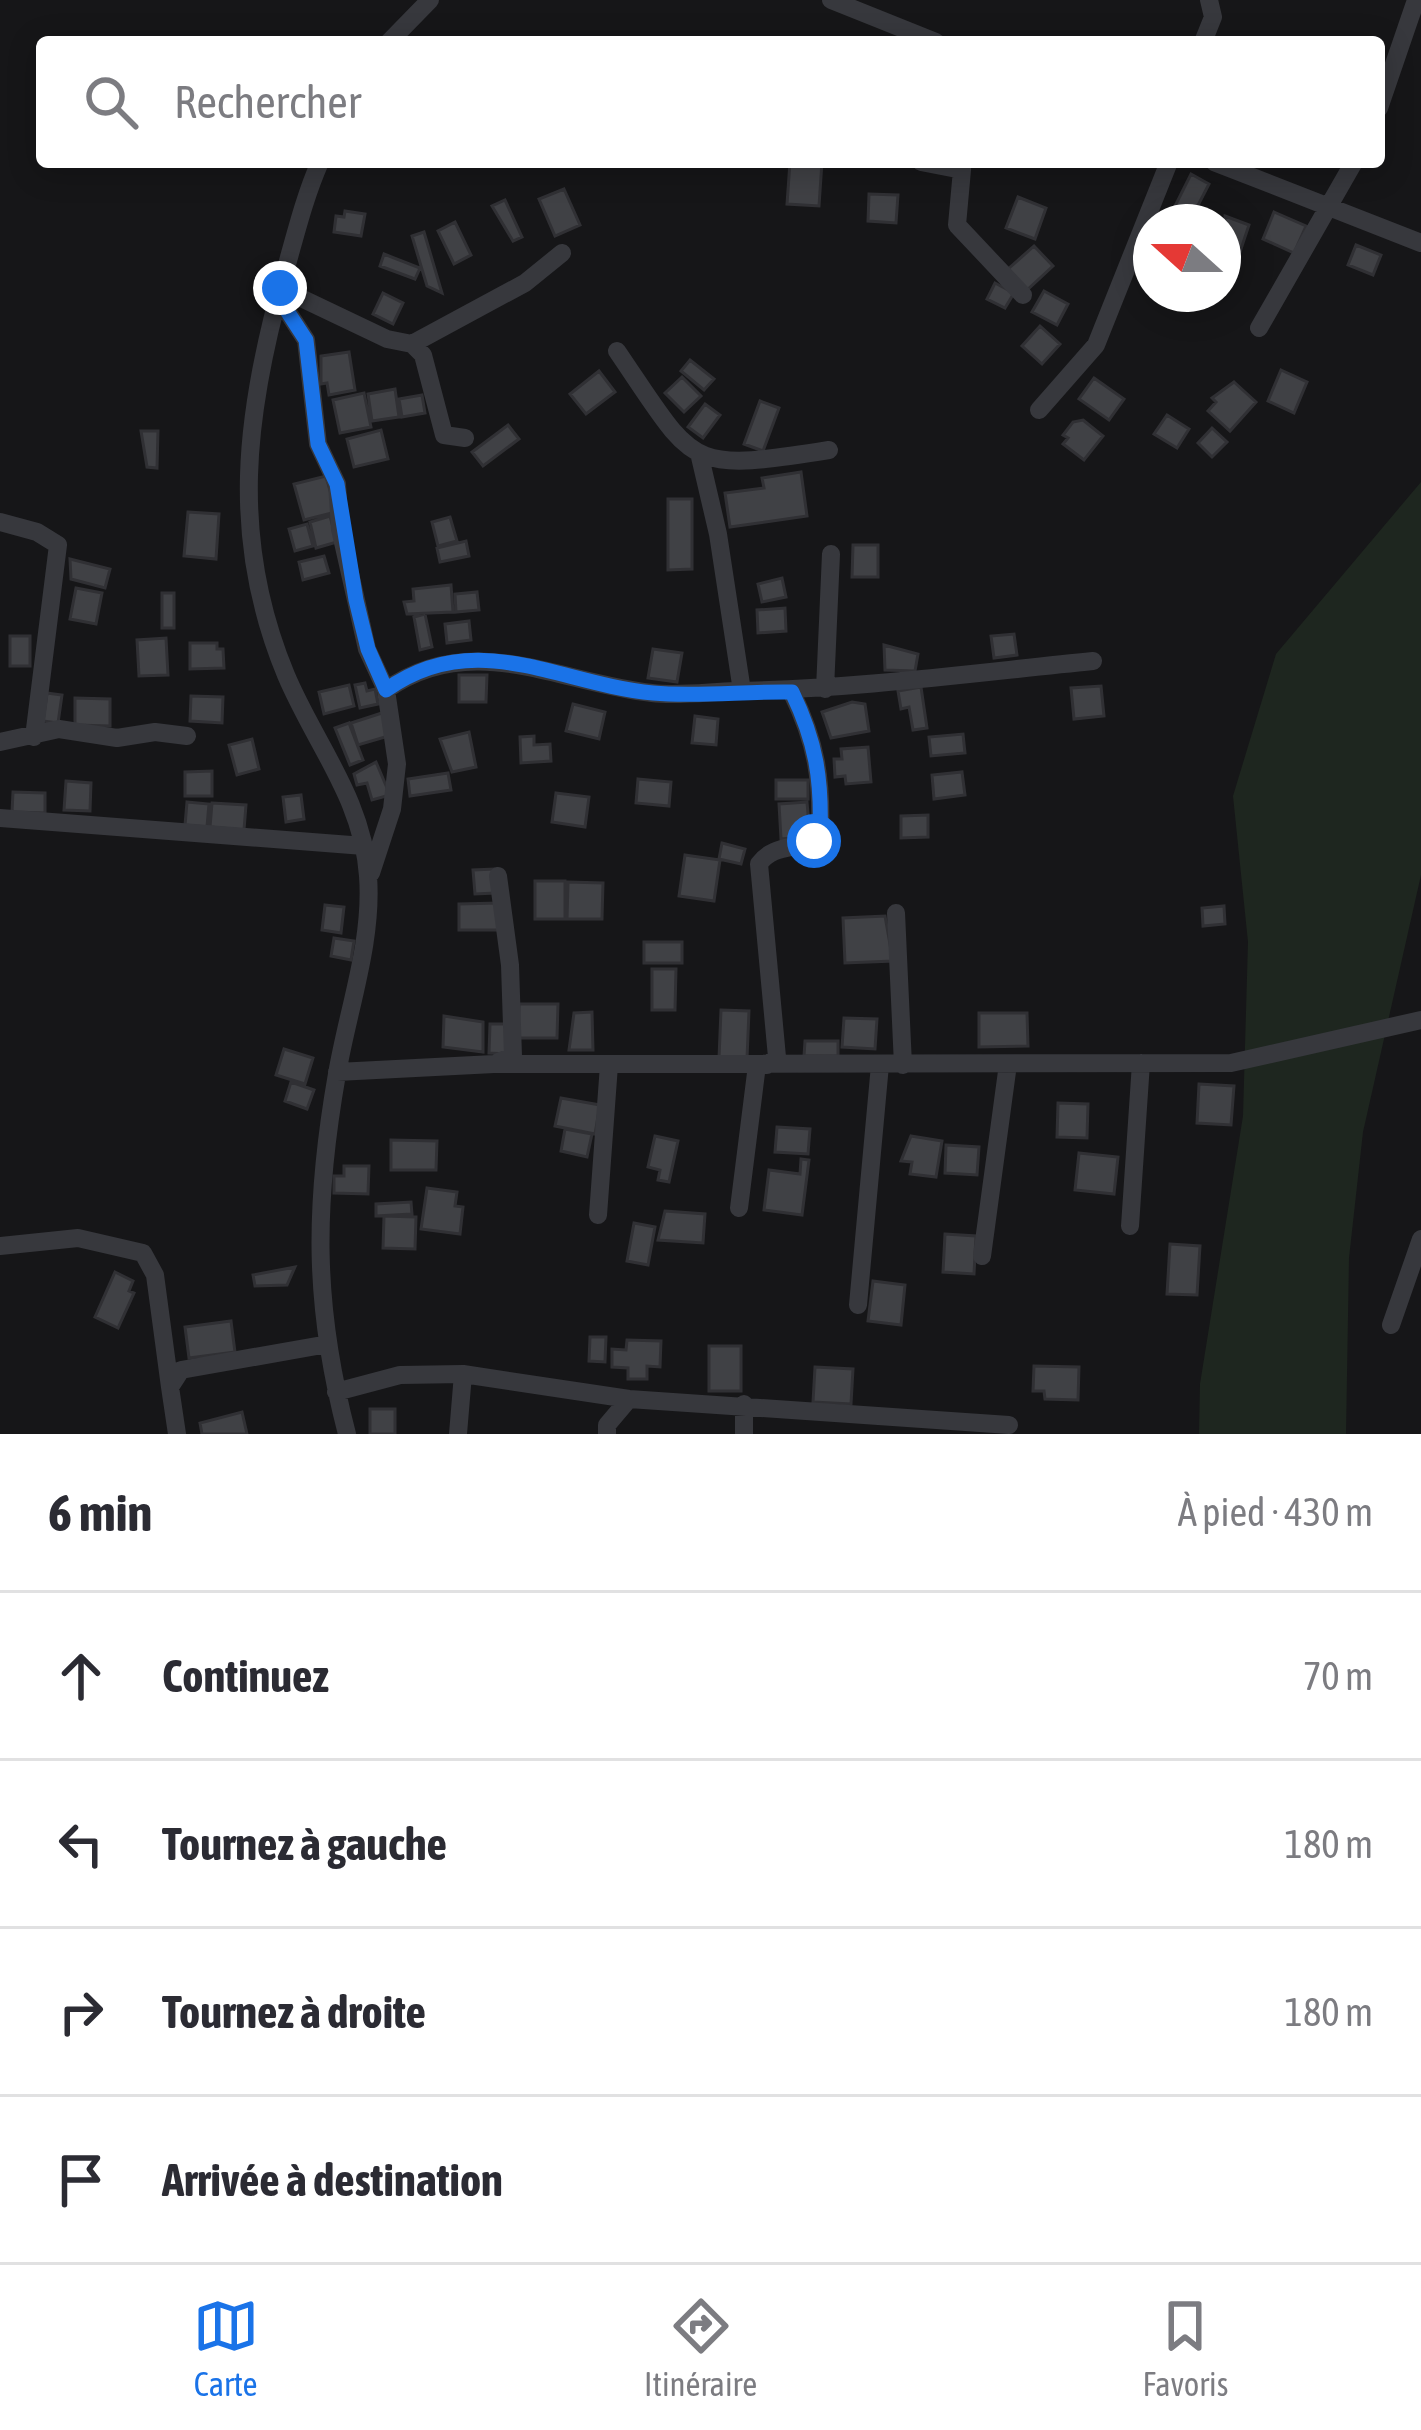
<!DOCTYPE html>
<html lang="fr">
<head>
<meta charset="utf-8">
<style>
	:root { --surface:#fff; --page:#f2f2f3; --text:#2b2b33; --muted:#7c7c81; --line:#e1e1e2; --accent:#1a73e8 }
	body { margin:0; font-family:"Asap Condensed",sans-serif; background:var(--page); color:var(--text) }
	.compass { position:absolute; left:1133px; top:204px; width:108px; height:108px; border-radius:50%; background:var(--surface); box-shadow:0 6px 30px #0003; rotate:291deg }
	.stop { position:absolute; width:36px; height:36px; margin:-27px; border:9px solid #1a73e8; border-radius:50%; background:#fff }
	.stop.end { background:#1a73e8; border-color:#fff; box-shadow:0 3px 12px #0008 }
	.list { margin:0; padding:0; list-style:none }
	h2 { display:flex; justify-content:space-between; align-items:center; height:156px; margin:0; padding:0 48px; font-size:51px }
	h2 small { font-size:39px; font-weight:400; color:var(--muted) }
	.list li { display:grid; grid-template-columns:78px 1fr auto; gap:36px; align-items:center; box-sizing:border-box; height:168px; padding:0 48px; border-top:3px solid var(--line) }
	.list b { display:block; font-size:45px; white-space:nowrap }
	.list em { font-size:39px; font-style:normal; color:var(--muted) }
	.icon { flex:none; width:66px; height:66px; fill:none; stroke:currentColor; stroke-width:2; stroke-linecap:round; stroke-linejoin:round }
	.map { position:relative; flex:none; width:1421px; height:1434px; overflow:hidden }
	.search { position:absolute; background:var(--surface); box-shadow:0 6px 30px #0003; left:36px; right:36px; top:36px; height:132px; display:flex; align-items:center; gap:30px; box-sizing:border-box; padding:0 42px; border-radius:12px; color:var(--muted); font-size:45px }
	.sheet { height:828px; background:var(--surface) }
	nav { display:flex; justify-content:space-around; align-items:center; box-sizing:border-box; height:168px; border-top:3px solid var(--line); background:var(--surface); font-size:33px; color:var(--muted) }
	nav a { display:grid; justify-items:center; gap:6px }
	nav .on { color:var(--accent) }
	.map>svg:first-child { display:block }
	.green { fill:#1e261f }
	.building { fill:#404145; stroke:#303034; stroke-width:3 }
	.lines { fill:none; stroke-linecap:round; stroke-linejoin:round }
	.minor { stroke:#37383d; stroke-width:18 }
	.route { stroke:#1a73e8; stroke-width:15 }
</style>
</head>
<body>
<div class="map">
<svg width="1421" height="1434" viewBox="0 0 1421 1434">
	<rect width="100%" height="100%" fill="#161618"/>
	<!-- green -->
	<path class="green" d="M1421,482V875L1363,1132L1349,1258L1346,1434H1199L1200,1384L1243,1116L1248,942L1233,796L1276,654Z"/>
	<!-- building -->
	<path class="building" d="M790,162H822L819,206L787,204Z
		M1191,174L1209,184L1192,217L1174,208Z
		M564,189L580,225L555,236L539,199Z
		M869,194L898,195L896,223L868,221Z
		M1018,197L1046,208L1035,239L1006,228Z
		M505,200L522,237L513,241L492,206Z
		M345,211L365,214L361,236L334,232L336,216L344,217Z
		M1274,212L1306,226L1294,253L1263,239Z
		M1225,216L1249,225L1240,252L1223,246Z
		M455,222L471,255L454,264L438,231Z
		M424,232L442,293L427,286L412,236Z
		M1356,245L1381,255L1373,275L1348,265Z
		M1034,246L1053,266L1027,290L1008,269Z
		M384,254L420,268L415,279L380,266Z
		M995,283L1014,293L1005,308L987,299Z
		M1044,291L1068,304L1057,325L1032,312Z
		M383,293L403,303L393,324L373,314Z
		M1040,326L1060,344L1042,364L1022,346Z
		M349,352L355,390L329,395L327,383L321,384V356Z
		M690,360L714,379L704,390L681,371Z
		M1281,370L1307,382L1294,413L1268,401Z
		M599,371L615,392L586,414L570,394Z
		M682,377L701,396L684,412L665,393Z
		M1094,378L1124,399L1109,420L1079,399Z
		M1234,382L1256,402L1230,431L1208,411L1216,402L1212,398Z
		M395,389L399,417L372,421L368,394Z
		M364,393L371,427L340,433L333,400Z
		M422,395L425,413L402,417L399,399Z
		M760,401L779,408L763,451L744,444Z
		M705,404L720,415L703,438L688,427Z
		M1167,415L1189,429L1177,448L1154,434Z
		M1083,420L1103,436L1084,460L1063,444L1068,438L1063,435L1073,422Z
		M508,425L519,439L483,466L472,452Z
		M1212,428L1227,442L1212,457L1198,443Z
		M381,430L388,459L354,467L347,439Z
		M141,431H158L157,468L147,467Z
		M801,472L807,516L730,527L725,493L764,488L762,478Z
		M326,476L336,512L304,520L294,484Z
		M668,499H692V569L668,570Z
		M188,512L219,514L216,559L184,556Z
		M330,516L337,542L316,548L310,522Z
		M450,517L457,541L438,546L432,522Z
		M307,524L313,546L295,551L289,529Z
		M466,541L469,556L440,562L437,548Z
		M853,545H878V577H852Z
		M324,556L329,573L303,580L299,562Z
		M70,559L110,569L105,588L71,579Z
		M782,578L786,597L762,602L758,584Z
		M451,585L453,612L407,614L404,602L414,601L413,589Z
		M76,588L102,593L96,624L70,619Z
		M477,592L479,610L456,612L455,594Z
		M162,593H174V628H162Z
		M785,608L786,631L758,633L757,610Z
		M425,614L432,647L420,650L414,617Z
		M469,621L471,640L447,643L445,624Z
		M1014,634L1017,655L994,658L991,636Z
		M10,636H30V666H10Z
		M166,638L168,675L139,676L137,640Z
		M190,643H217V649H223L224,668L190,669Z
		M884,645L918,654L915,671L885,670Z
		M653,649L682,653L677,682L648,678Z
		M459,675H487L486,702H459Z
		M365,683L367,691L375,689L378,704L360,708L355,685Z
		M349,685L354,706L324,714L319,692Z
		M1101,686L1104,716L1074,719L1071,688Z
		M921,687L927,728L913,730L909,707L901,709L898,691Z
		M47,693L62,695L58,723L43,721Z
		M191,696L223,697L222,723L190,721Z
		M75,698L110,699V726L75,725Z
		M852,702L865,704L869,731L831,738L822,712Z
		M573,704L605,712L599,739L566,731Z
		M385,712L392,735L358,745L351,723Z
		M695,716L718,719L716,745L692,743Z
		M349,723L363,760L350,765L335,728Z
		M469,732L476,767L452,772L440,739Z
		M963,734L965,753L931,756L929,737Z
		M534,736V745L550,744L551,761L521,763L520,737Z
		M252,739L259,769L237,775L229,745Z
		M868,747L871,782L846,784L845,776L835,777L834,759H842L841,749Z
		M376,762L390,795L372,800L367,783L357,785L354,774Z
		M212,771V796H185V772Z
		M962,772L965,795L934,799L932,775Z
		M448,773L451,790L410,796L408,779Z
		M638,779L671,782L669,806L636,803Z
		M776,780H808V799H776Z
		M66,781L91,783L90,811L64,810Z
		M13,792L45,793V813L12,812Z
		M556,793L589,797L585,827L552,822Z
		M301,795L304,819L286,822L283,797Z
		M187,802L209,804L207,827L185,825Z
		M807,802L810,836L781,839L779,804Z
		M212,803L246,805L244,830L210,827Z
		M928,815V837L901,838V816Z
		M722,843L745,849L741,864L719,859Z
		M685,855L720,860L714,901L679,896Z
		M494,869L496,893L475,894L473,870Z
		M535,881H565V919H535Z
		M568,882L603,883L602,919H567Z
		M498,903L499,930H459V904Z
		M325,905L344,907L341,933L322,930Z
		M1224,906L1225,924L1203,926L1202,908Z
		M885,916L893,961L845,963L843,918Z
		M334,938L354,941L351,960L331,956Z
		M644,942H682V963H644Z
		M652,969H676L675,1010H652Z
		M519,1004H558L557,1038H518Z
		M721,1010L749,1011L747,1059L719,1058Z
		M592,1012L593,1050H569L574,1013Z
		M979,1013H1027L1028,1046L979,1047Z
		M444,1016L483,1022V1052L443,1047Z
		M844,1018L877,1019L875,1049L842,1047Z
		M490,1024H507V1054L489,1053Z
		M805,1041H838V1056H804Z
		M284,1049L313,1058L305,1084L276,1075Z
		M291,1082L314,1090L307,1109L285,1101Z
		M1199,1084L1234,1086L1231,1125L1197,1123Z
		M561,1098L600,1105L595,1134L555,1126Z
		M1058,1103L1088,1104L1087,1138L1057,1137Z
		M777,1127L810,1129L808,1154L775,1152Z
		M565,1129L592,1134L587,1157L561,1151Z
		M655,1136L678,1141L669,1182L658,1180L660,1170L648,1167Z
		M911,1136L942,1141L936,1177L910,1174L912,1162L901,1161Z
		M391,1140L437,1141L436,1170H391Z
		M946,1145L979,1147L977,1175L945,1173Z
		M1079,1153L1118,1157L1114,1194L1075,1190Z
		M801,1159L809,1160L802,1215L764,1210L769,1170L800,1174Z
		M344,1166H369L368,1194L334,1193V1176H344Z
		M427,1188L457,1192L455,1206L463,1207L460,1234L421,1229Z
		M411,1202L412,1214L376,1216V1204Z
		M665,1211L705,1214L703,1243L658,1240Z
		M384,1216L416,1217L415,1249L383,1248Z
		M634,1223L655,1227L648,1265L627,1261Z
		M945,1234L976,1236L974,1274L943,1272Z
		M1170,1244L1200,1246L1197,1295L1167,1294Z
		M295,1267L287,1285L255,1286L253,1275Z
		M115,1272L133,1281L129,1291L134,1293L118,1328L95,1317Z
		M873,1281L905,1285L901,1325L868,1321Z
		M231,1321L235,1352L189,1358L185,1327Z
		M590,1337H606L605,1362L589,1361Z
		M627,1340L661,1341L660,1367L647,1366V1379H628V1368L612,1367V1349L626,1350Z
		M709,1346H741V1391H709Z
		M1034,1366L1079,1367L1078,1400L1045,1399L1044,1391H1033Z
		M815,1367L853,1369L851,1404L813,1402Z
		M370,1409H395V1434H370Z
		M242,1412L247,1434H202L200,1423Z"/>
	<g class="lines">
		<!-- minor -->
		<path class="minor" d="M831,0L936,42
			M389,42L430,0
			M1203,42L1213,17L1209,0
			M1379,108L1416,0
			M320,162C304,198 295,237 284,275C245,413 229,538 286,675C315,744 363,799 368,876C373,942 348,1009 337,1074C314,1205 313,1304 347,1434
			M921,162L962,170V162
			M1214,162L1421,243
			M962,170L957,225L1023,295
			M280,288L387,339L412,344L423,355L444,435L465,438
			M278,297L306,340L318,444L337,484L340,529L367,649L386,690L397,764L392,809L371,873
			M1259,328L1354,162
			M412,344L525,283L562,253
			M617,351C696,467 685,473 829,450
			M1039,410L1096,345L1169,162
			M700,457L718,534L742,691
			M0,522L37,532L58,545L34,737
			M825,689L831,554
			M386,690C472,629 559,683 652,693C678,696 707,692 735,691C854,689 973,673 1093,661
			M0,742L59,729L117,738L155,732L187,736
			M0,818L364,846
			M896,913L903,1065
			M498,1062L513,1056L510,965L498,876
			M767,1065L777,1057L759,864C775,841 804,852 820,834C822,779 816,742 792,693
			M337,1072L494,1064L1231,1063L1421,1020
			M739,1208L757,1065
			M598,1215L609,1065
			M1130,1226L1141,1063
			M0,1246L78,1238L143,1253L155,1275L170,1387
			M982,1256L1008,1064
			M858,1305L880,1065
			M1391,1325L1421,1239
			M336,1392L400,1375L463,1374L629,1399L1009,1425
			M177,1434L170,1387L181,1370L328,1344
			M458,1434L463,1374
			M607,1434V1425L629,1399
			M744,1434V1404"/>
	</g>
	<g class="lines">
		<!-- route -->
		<path class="route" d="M280,288L278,297L306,340L318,444L337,484L356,600L368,649L386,690C476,626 558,684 653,693C698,697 746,691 792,692C816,742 822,779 820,834L814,841"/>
	</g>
</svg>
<svg class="compass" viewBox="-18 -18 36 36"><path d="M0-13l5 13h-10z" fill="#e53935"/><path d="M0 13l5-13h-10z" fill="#7c7c81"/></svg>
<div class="stop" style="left:814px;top:841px"></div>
<div class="stop end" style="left:280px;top:288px"></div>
<div class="search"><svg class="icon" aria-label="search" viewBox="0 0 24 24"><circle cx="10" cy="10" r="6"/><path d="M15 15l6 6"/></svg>Rechercher</div>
</div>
<section class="sheet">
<h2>6 min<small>À pied · 430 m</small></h2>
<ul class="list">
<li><svg class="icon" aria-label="ahead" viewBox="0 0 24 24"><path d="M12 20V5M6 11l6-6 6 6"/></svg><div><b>Continuez</b></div><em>70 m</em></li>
<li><svg class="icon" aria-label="left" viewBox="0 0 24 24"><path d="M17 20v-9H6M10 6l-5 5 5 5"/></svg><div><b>Tournez à gauche</b></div><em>180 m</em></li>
<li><svg class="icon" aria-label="right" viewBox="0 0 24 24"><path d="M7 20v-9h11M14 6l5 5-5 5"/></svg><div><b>Tournez à droite</b></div><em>180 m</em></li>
<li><svg class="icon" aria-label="arrive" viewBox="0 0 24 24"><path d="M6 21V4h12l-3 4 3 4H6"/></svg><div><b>Arrivée à destination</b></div></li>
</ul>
</section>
<nav>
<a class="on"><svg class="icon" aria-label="map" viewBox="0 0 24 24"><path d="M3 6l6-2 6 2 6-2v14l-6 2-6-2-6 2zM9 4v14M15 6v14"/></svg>Carte</a>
<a><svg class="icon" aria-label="directions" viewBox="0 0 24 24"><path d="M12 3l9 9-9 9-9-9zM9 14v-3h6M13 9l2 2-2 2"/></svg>Itinéraire</a>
<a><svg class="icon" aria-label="saved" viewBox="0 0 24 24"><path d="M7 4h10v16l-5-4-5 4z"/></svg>Favoris</a>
</nav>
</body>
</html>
